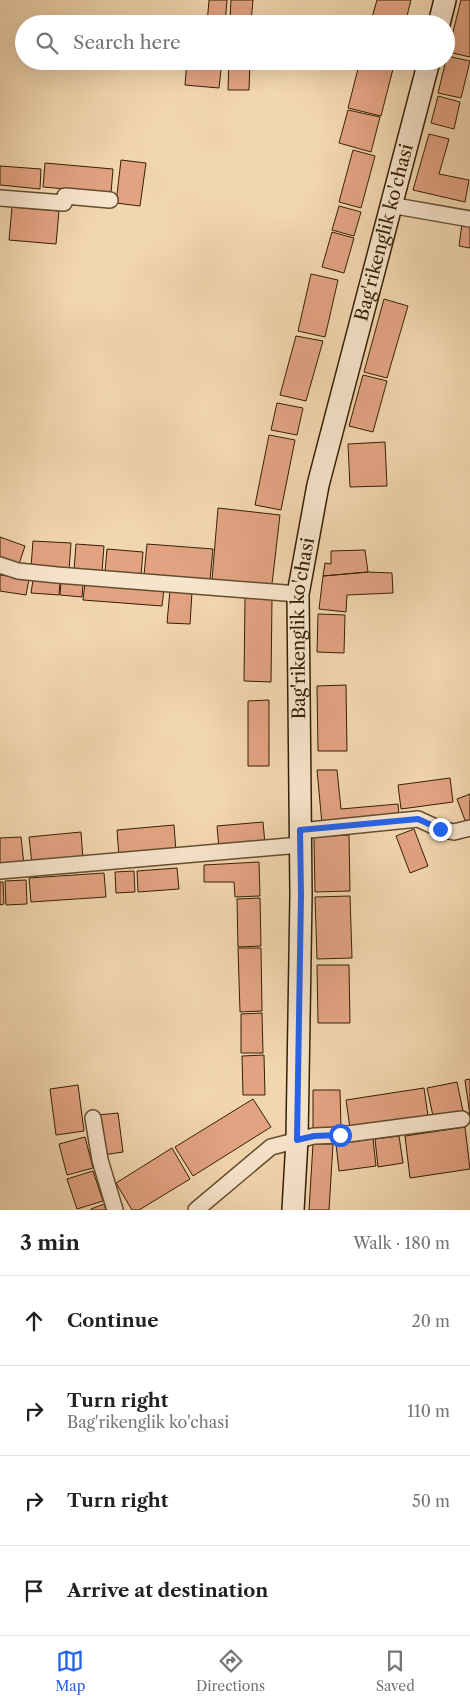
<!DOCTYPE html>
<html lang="en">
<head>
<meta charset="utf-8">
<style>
	:root { --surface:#fff; --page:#f6f6f6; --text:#222; --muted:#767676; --line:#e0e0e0; --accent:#2563eb }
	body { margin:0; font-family:"Libre Caslon Text",serif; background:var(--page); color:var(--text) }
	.stop { position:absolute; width:15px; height:15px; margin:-11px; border:4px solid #2563eb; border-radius:50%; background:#fff }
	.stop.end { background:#2563eb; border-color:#fff; box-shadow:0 1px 5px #0008 }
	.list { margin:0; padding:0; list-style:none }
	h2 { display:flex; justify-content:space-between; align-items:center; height:65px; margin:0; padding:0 20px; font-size:21px }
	h2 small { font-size:16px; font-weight:400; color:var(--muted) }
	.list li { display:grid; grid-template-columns:32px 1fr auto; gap:15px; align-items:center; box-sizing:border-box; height:90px; padding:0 20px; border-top:1px solid var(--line) }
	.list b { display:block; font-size:19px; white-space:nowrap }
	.list p { margin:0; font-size:16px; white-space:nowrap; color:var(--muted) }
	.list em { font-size:16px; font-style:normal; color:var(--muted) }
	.icon { flex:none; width:28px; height:28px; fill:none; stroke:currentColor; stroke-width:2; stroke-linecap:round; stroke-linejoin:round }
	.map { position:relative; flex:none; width:470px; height:1210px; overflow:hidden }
	.search { position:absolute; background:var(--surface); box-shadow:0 5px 20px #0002; left:15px; right:15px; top:15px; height:55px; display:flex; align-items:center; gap:12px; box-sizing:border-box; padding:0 18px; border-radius:28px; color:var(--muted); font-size:19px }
	.sheet { height:425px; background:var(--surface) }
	nav { display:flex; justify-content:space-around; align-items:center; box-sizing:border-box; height:70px; border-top:1px solid var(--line); background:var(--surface); font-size:14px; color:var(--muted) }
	nav a { display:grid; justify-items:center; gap:2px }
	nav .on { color:var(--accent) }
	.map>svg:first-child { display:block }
	.building { fill:#e3a383; stroke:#352002 }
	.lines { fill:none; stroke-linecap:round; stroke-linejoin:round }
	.minor-casing { stroke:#644e2e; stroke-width:18 }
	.secondary-casing { stroke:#352002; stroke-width:24 }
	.minor { stroke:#f7e4cc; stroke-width:15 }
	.secondary { stroke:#f7e4cc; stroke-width:21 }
	.route { stroke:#2563eb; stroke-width:6 }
	.labels { text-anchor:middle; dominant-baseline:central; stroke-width:4; stroke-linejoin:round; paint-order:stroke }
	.street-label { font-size:18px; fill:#352002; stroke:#f7e4cc }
</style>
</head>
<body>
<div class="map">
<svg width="470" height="1210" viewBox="0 0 470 1210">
	<rect width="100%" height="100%" fill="#f2d6b0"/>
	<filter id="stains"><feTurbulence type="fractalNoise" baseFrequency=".004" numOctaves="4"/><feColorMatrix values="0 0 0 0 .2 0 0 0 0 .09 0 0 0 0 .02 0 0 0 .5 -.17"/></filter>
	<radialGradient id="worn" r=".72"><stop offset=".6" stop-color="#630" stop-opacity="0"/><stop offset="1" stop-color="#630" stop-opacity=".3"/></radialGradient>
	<!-- building -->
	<path class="building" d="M209,0H227L225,24H207Z
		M231,0H253L251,22L230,20Z
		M377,0H411L405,24H370Z
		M461,0H470V57L448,52Z
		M447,56L470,61L461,98L438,93Z
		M187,61H222L219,88L185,85Z
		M229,61H250L249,90H228Z
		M360,61H395L381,116L348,108Z
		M438,96L460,102L454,129L431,123Z
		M348,110L380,117L371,152L339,143Z
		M429,134L449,139L439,174L469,180L465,202L413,190Z
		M353,150L375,156L361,208L339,202Z
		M121,160L146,163L140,206L116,203Z
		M45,163L113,169L111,193L43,187Z
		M0,166L41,169L40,189L0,185Z
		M339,206L361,212L354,236L332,230Z
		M12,207L59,211L56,244L9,240Z
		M462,224L470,225V248L459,246Z
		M332,232L354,238L344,273L322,267Z
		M311,274L338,280L325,337L298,331Z
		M384,299L408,306L387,378L364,372Z
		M296,336L323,341L306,401L280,395Z
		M363,375L387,381L373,432L349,426Z
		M277,403L303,408L297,435L271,430Z
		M269,435L295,440L281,510L255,505Z
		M385,442L387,486L350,487L348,444Z
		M218,508L280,515L272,584L212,580Z
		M0,537L25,546L19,564L0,557Z
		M33,541L71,543L69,570L31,567Z
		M76,544L104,546L102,572L74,570Z
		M147,544L213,549L210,580L144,575Z
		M107,549L143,552L141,575L105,572Z
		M365,550L368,572L323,576L325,563L331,564V551Z
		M368,572L392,573L393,593L347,595L346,612L319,609L323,576Z
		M0,575L29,579L26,595L0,591Z
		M33,580L60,582L59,595L31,593Z
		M61,582L83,584L82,597L60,595Z
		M85,583L164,589L162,606L83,600Z
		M170,590L192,592L190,624L167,623Z
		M245,598L272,599L271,682L244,681Z
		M318,614L345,615L344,653L317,652Z
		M346,685L347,751H318L317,686Z
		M269,700V766H248V701Z
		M317,770H337L341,809L398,804L399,815L322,824Z
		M450,778L453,802L401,809L398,785Z
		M470,794V821L466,823L457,799Z
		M263,822L265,844L219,848L217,826Z
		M174,825L176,852L119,857L117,830Z
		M414,829L428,866L410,873L396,836Z
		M81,832L83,859L32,864L29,837Z
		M349,835L350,891L315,892L314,837Z
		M21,837L24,865L0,867V838Z
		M259,862L260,896L235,897L234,882H204V865Z
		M177,868L179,889L138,892L137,871Z
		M134,871L135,892L116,893L115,872Z
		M104,873L106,897L31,902L29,878Z
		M26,880L27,904L6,905L5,881Z
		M0,882H3L4,904L0,905Z
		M350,896L352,958L317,959L315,897Z
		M260,898L261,946L238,947L237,899Z
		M238,948H261L262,1011L240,1012Z
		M317,965H349L350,1023H318Z
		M262,1013L263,1053H241V1014Z
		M264,1055L265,1095H243L242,1056Z
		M470,1079V1116L465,1080Z
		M457,1082L463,1111L433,1116L427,1088Z
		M78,1085L84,1131L56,1135L50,1089Z
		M424,1088L428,1116L350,1128L346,1100Z
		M313,1090H340L341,1129H313Z
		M253,1099L271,1127L193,1176L175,1147Z
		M118,1113L123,1152L103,1155L98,1115Z
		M465,1127L470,1169L410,1178L405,1136Z
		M399,1136L403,1163L378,1167L375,1139Z
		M85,1137L93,1168L67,1175L59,1144Z
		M373,1139L376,1166L339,1171L336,1144Z
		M313,1144H333L329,1210H309Z
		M172,1148L190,1179L139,1210H132L116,1183Z
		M93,1171L103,1201L77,1209L67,1179Z
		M104,1204L106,1210H91V1209Z"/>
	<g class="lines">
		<!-- minor casing -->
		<g class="minor-casing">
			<path id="minor" d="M0,198L64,203L65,196L110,200
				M390,205L470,219
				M0,565L18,571L57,575L298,594
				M300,831L418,819L440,829L454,832L470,828
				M0,871L300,845
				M93,1118L100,1160L115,1210
				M196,1210L271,1147L314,1136L340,1135L462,1119"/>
		</g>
		<!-- secondary casing -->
		<g class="secondary-casing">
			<g id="secondary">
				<path d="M439,24L445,0"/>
				<path id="s1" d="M293,1210L297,1140L301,895L298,594L318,485L429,61"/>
			</g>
		</g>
		<!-- minor -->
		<use href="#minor" class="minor"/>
		<!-- secondary -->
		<use href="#secondary" class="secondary"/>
	</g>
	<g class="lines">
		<!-- route -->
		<path class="route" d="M340,1135L314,1136L297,1140L301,895L300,830L418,819L440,829"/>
	</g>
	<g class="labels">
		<!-- street labels -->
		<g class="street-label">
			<text stroke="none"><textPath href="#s1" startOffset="988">Bag'rikenglik ko'chasi</textPath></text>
			<text stroke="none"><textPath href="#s1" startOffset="582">Bag'rikenglik ko'chasi</textPath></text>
		</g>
	</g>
	<rect width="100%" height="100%" filter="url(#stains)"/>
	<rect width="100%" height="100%" fill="url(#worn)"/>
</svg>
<div class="stop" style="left:340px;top:1135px"></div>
<div class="stop end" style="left:440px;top:829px"></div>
<div class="search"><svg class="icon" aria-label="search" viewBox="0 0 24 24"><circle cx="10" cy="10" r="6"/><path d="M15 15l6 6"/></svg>Search here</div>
</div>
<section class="sheet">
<h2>3 min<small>Walk · 180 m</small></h2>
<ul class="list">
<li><svg class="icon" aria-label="ahead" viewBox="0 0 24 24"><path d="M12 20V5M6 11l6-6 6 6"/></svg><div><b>Continue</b></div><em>20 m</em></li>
<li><svg class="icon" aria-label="right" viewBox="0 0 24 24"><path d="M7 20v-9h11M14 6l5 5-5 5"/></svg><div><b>Turn right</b><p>Bag'rikenglik ko'chasi</p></div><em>110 m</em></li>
<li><svg class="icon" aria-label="right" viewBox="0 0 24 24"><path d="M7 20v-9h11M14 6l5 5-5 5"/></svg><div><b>Turn right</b></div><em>50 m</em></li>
<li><svg class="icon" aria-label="arrive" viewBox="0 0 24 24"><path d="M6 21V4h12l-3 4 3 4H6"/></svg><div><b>Arrive at destination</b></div></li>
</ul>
</section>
<nav>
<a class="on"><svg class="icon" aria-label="map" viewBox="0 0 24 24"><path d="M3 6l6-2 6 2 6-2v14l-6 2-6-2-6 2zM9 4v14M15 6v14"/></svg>Map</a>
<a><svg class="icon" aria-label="directions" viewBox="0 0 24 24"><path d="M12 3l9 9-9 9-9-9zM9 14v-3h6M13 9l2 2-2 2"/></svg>Directions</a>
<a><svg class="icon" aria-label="saved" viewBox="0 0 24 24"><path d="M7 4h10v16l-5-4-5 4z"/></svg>Saved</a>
</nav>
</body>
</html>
